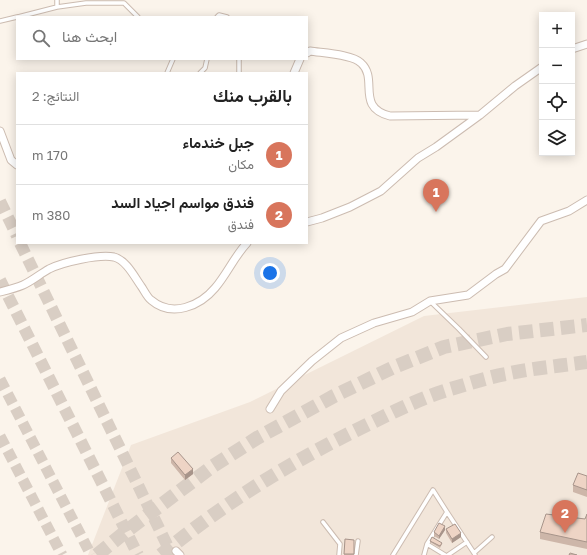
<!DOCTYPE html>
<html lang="ar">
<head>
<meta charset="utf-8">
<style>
	:root { --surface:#fff; --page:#f2f2f2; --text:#222; --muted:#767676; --line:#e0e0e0; --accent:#d8755c }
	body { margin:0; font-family:"Golos Text",Vazirmatn,sans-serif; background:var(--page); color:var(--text); direction:rtl }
	.controls { position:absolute; right:12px; top:12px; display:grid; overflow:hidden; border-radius:0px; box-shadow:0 2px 10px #0003 }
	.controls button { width:36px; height:36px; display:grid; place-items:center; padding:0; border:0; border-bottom:1px solid var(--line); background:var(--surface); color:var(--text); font:20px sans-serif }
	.you { position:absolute; left:270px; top:273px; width:14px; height:14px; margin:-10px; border:3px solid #fff; border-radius:50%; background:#1a73e8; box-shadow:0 0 0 6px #1a73e833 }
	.badge { display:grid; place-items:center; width:26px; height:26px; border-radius:50%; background:var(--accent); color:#fff; font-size:13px; font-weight:700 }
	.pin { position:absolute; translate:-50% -33px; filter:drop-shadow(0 1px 2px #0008) }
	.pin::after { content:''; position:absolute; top:21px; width:14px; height:12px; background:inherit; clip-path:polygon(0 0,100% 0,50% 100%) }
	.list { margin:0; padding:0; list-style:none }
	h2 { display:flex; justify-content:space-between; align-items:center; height:52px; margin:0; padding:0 16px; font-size:17px }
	h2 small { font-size:13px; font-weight:400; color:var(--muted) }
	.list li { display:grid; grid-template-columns:26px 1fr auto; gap:12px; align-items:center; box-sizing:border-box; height:60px; padding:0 16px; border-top:1px solid var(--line) }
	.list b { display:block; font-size:15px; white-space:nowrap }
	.list p { margin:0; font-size:13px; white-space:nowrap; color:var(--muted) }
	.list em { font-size:13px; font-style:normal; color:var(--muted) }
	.icon { flex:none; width:22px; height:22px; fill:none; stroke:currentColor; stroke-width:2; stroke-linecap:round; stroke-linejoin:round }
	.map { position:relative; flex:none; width:587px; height:555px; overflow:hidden; direction:ltr }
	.search { position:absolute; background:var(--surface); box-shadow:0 2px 10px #0003; left:16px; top:16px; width:292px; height:44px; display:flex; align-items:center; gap:10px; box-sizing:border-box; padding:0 14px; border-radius:0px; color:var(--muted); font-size:15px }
	.panel { position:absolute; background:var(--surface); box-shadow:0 2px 10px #0003; left:16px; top:72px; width:292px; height:172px; border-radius:0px; direction:rtl }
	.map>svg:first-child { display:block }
	.residential { fill:#f2e6da }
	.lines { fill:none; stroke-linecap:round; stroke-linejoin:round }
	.secondary-tunnel { stroke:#d9cec4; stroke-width:11; stroke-dasharray:11 5.5; stroke-linecap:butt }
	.trunk-tunnel { stroke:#d9cec4; stroke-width:12; stroke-dasharray:12 6; stroke-linecap:butt }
	.motorway-tunnel { stroke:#d9cec4; stroke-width:14; stroke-dasharray:14 7; stroke-linecap:butt }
	.service-casing { stroke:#ccbcb1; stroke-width:5.5 }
	.minor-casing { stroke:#ccbcb1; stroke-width:9 }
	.service { stroke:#fff; stroke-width:3.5 }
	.minor { stroke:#fff; stroke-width:7 }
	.wall { fill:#cdb6a9 }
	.shaded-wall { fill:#a7948a }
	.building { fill:#eed4c5; stroke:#a7948a }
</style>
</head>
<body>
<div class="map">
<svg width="587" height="555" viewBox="0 0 587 555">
	<rect width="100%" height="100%" fill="#fbf4eb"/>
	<!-- residential -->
	<path class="residential" d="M587,297V555H88L131,445L250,402L424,316Z"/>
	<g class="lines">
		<!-- secondary-tunnel -->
		<path class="secondary-tunnel" d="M0,379L91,555
			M0,436L62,555"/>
		<!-- trunk-tunnel -->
		<path class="trunk-tunnel" d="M0,201L17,236
			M20,243L172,555
			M0,280L138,555"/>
		<!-- motorway-tunnel -->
		<path class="motorway-tunnel" d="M97,555L129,529L213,466L257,438L334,396L392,368L444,347L507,334L587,325
			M161,555C226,501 297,458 373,422C399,409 426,396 454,388C471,383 489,377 506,374C533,368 560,366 587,362"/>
		<!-- service casing -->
		<g class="service-casing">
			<path id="service" d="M57,0V7L86,3H124L138,17
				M18,17L57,7
				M217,17L219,15L227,17
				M0,21L17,17
				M167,73L173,59
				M200,73L205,68L207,59
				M239,73V59
				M431,302L459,329L486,357
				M323,522L340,544L339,555
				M427,544L445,555
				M356,555L358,541
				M393,555L433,490L447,512
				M424,555L427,544L447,512L474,553
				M448,555L467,542
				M475,555L474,553L492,537"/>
		</g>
		<!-- minor casing -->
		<g class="minor-casing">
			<path id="minor" d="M572,49L587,44
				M307,53L310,51C322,53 352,54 361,63C379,79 355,107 390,116L480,115
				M294,73L300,59
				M0,131L11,160L17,165
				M307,222L322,218L350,207L381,191L418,158L436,147L480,115L515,86L542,67
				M0,292C8,290 16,288 23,285C32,281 40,274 49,269C63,262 99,254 114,257C126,260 134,276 141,286C144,290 147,297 151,300C172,318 200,306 215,288C227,274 234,257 247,243
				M270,409L281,391L312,361L341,338L374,323L412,312L430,301L468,295L496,274L505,269L541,221L569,211L587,200
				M176,551L180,555"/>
		</g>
		<!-- service -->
		<use href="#service" class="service"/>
		<!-- minor -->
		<use href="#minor" class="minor"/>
	</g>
	<!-- wall -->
	<path class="wall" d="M171,458L193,474L185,480L171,463Z
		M587,476V497L573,492V485Z
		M587,514V549L540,539V532L585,519Z
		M446,529L461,537L452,543L446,533Z
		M445,530L439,539L434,536V532Z
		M345,539L354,540V555H344Z
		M430,541L442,544L440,548L430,542Z"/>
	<!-- shaded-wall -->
	<path class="shaded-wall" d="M193,469V474L185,480V475Z
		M445,526V530L439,539V536Z
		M461,533V537L452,543V539Z"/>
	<!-- building -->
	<path class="building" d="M178,452L193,469L185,475L171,458Z
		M578,473L587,476V490L573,485Z
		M546,514L585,519L587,514V542L540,532Z
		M439,523L445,526L439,536L434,532Z
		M455,524L461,533L452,539L446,529Z
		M432,537L442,543L440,546L430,541Z
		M345,539L354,540V554H344Z
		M570,553L577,555H569Z"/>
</svg>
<div class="controls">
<button>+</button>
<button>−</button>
<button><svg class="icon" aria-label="locate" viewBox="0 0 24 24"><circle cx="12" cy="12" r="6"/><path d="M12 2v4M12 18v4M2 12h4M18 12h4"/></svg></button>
<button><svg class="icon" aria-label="layers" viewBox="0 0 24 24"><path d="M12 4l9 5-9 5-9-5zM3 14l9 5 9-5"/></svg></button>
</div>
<div class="you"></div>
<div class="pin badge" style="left:436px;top:212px">1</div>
<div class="pin badge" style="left:565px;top:533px">2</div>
<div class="search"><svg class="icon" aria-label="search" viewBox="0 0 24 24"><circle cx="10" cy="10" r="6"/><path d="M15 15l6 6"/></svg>ابحث هنا</div>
<section class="panel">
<h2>بالقرب منك<small>النتائج: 2</small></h2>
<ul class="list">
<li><span class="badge">1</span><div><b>جبل خندماء</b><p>مكان</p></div><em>170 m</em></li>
<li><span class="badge">2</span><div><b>فندق مواسم اجياد السد</b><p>فندق</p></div><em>380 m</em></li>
</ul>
</section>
</div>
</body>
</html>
